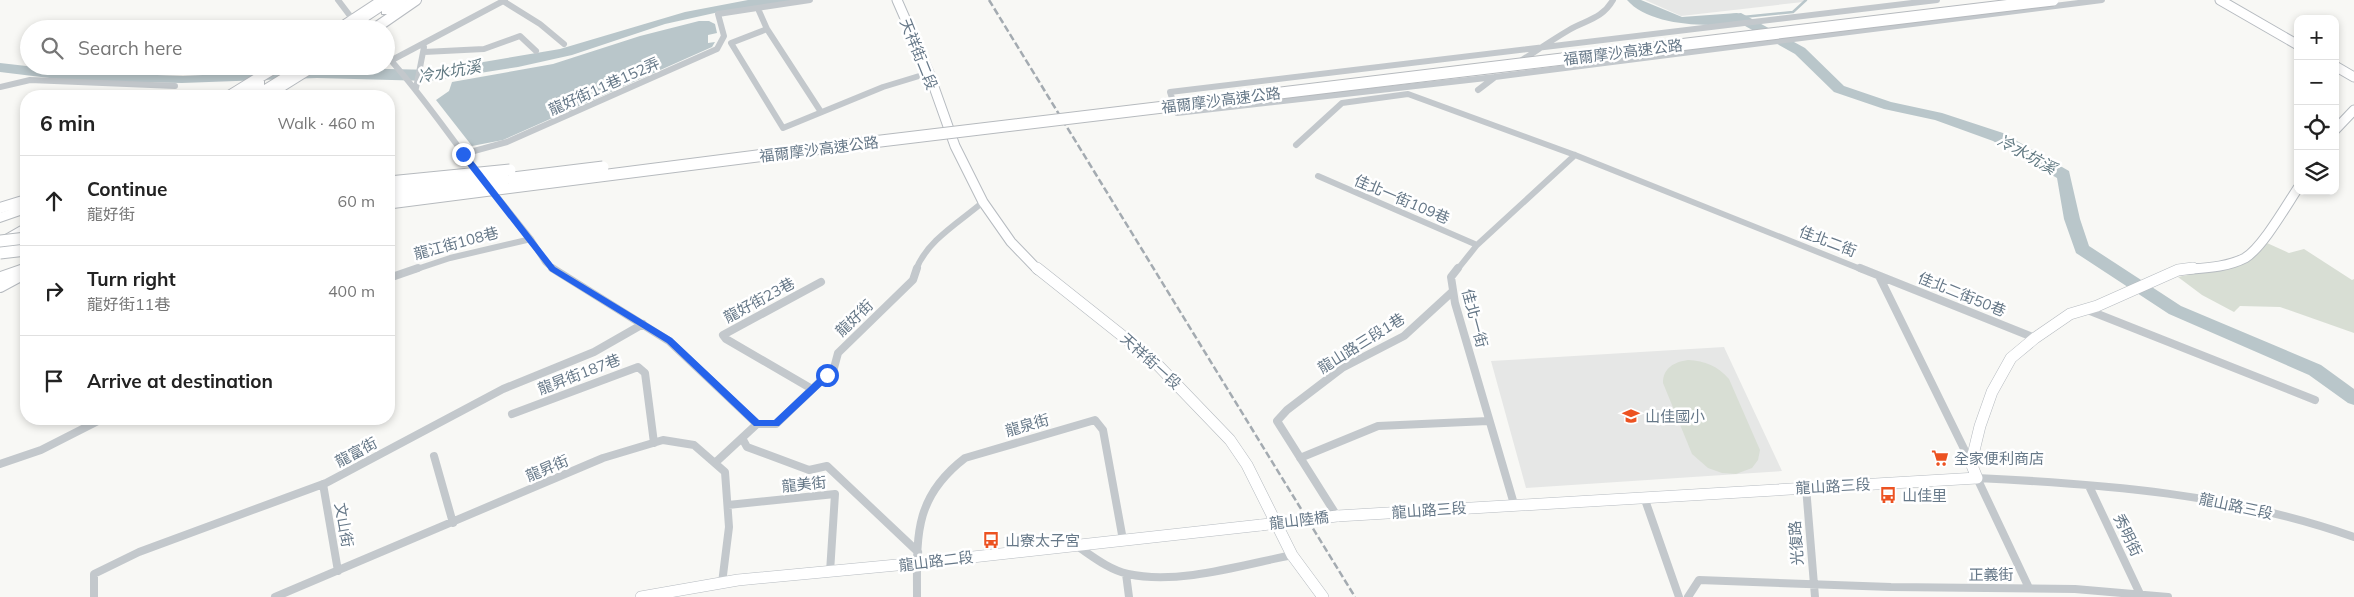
<!DOCTYPE html>
<html lang="en">
<head>
<meta charset="utf-8">
<style>
	:root { --surface:#fff; --page:#f2f2f2; --text:#222; --muted:#767676; --line:#e0e0e0 }
	body { margin:0; font-family:Mulish,"Noto Sans TC",sans-serif; background:var(--page); color:var(--text) }
	.controls { position:absolute; right:15px; top:15px; display:grid; overflow:hidden; border-radius:10px; box-shadow:0 2px 8px #0003 }
	.controls button { width:45px; height:45px; display:grid; place-items:center; padding:0; border:0; border-bottom:1px solid var(--line); background:var(--surface); color:var(--text); font:25px sans-serif }
	.stop { position:absolute; width:15px; height:15px; margin:-11px; border:4px solid #2563eb; border-radius:50%; background:#fff }
	.stop.end { background:#2563eb; border-color:#fff; box-shadow:0 1px 5px #0008 }
	.list { margin:0; padding:0; list-style:none }
	h2 { display:flex; justify-content:space-between; align-items:center; height:65px; margin:0; padding:0 20px; font-size:21px }
	h2 small { font-size:16px; font-weight:400; color:var(--muted) }
	.list li { display:grid; grid-template-columns:32px 1fr auto; gap:15px; align-items:center; box-sizing:border-box; height:90px; padding:0 20px; border-top:1px solid var(--line) }
	.list b { display:block; font-size:19px; white-space:nowrap }
	.list p { margin:0; font-size:16px; white-space:nowrap; color:var(--muted) }
	.list em { font-size:16px; font-style:normal; color:var(--muted) }
	.icon { flex:none; width:28px; height:28px; fill:none; stroke:currentColor; stroke-width:2; stroke-linecap:round; stroke-linejoin:round }
	.map { position:relative; flex:none; width:2354px; height:597px; overflow:hidden }
	.search { position:absolute; background:var(--surface); box-shadow:0 2px 8px #0003; left:20px; top:20px; width:375px; height:55px; display:flex; align-items:center; gap:12px; box-sizing:border-box; padding:0 18px; border-radius:28px; color:var(--muted); font-size:19px }
	.panel { position:absolute; background:var(--surface); box-shadow:0 2px 8px #0003; left:20px; top:90px; width:375px; height:335px; border-radius:20px }
	.map>svg:first-child { display:block }
	.built { fill:#e6e7e6 }
	.green { fill:#d8ded4 }
	.water { fill:#b9c6ca }
	.lines { fill:none; stroke-linecap:round; stroke-linejoin:round }
	.stream { stroke:#b9c6ca; stroke-width:2.5 }
	.river { fill:#b9c6ca; fill-rule:evenodd }
	.secondary-far1-casing { stroke:#b6bbc0; stroke-width:11 }
	.secondary-casing { stroke:#b6bbc0; stroke-width:12 }
	.primary-far1-casing { stroke:#b7bbc0; stroke-width:12 }
	.primary-casing { stroke:#b7bbc0; stroke-width:14 }
	.highway-casing { stroke:#b6babe; stroke-width:2 }
	.street-far1 { stroke:#c3c8cc; stroke-width:6 }
	.street { stroke:#c3c8cc; stroke-width:8 }
	.secondary-far1 { stroke:#fff; stroke-width:9 }
	.secondary { stroke:#fff; stroke-width:11 }
	.primary-far1 { stroke:#fff; stroke-width:10 }
	.primary { stroke:#fff; stroke-width:12 }
	.highway { fill:#fff; fill-rule:evenodd }
	.rail { stroke:#a4abb1; stroke-width:2.5; stroke-dasharray:7 3; stroke-linecap:butt }
	.secondary-bridge-casing { stroke:#b6bbc0; stroke-width:12; stroke-linecap:butt }
	.highway-bridge-casing { stroke:#b6babe; stroke-width:13; stroke-linecap:butt }
	.secondary-bridge { stroke:#fff; stroke-width:11 }
	.highway-bridge { stroke:#fff; stroke-width:11 }
	.route { fill:#2563eb }
	.labels { text-anchor:middle; dominant-baseline:central; stroke-width:5; stroke-linejoin:round; paint-order:stroke }
	.street-label { font-size:15px; fill:#667888; stroke:#fff }
	.poi-label { font-size:15px; fill:#667888; stroke:#fff; text-anchor:start }
	.water-label { font-size:16px; font-style:italic; fill:#627a83; stroke:#fff }
</style>
</head>
<body>
<div class="map">
<svg width="2354" height="597" viewBox="0 0 2354 597">
	<rect width="100%" height="100%" fill="#f8f8f5"/>
	<!-- built -->
	<path class="built" d="M1645,0H1806L1803,2L1681,16Z
		M1724,347L1782,471L1526,488L1491,361Z"/>
	<!-- green -->
	<path class="green" d="M2267,243L2289,253L2304,249L2352,280L2354,279V333L2280,307L2240,306L2234,312L2202,295L2178,277L2246,262Z
		M1688,360C1705,361 1718,366 1729,379L1760,450L1758,460L1752,468L1736,474L1722,473L1708,468L1692,454L1663,383C1663,368 1674,362 1688,360Z"/>
	<!-- water -->
	<path class="water" d="M748,0H802L719,12L665,24L572,55L518,67L429,81L317,78L182,83L74,81L0,72V63L79,72L183,76L340,68L436,70L560,49L685,12Z
		M1627,0H1641L1682,17L1737,13L1750,21C1717,28 1651,28 1627,0Z
		M699,21H709L715,24L717,33L708,35V43L715,42L712,47L503,140L472,146L436,100L449,91L452,82L553,64L640,36Z"/>
	<g class="lines">
		<!-- stream -->
		<path class="stream" d="M1743,17L1793,12L1806,0"/>
		<!-- river -->
		<path class="river" d="M1741,13L1805,48L1844,86L1891,102L1942,113L2003,133L2069,171L2080,219L2089,246L2181,306L2321,365L2354,389V405L2348,403L2309,375L2169,314L2076,253L2064,219L2057,178L1993,141L1935,120L1884,109L1834,92L1795,54L1729,17L1731,14Z"/>
		<!-- secondary-far1 casing -->
		<g class="secondary-far1-casing">
			<path id="secondary-far1" d="M897,0L929,73L955,146L983,202L1011,242L1038,270
				M2220,0L2298,45
				M2335,66L2354,77
				M2335,130L2354,110
				M2181,270C2201,268 2226,268 2245,258C2262,248 2286,206 2298,188"/>
		</g>
		<!-- secondary casing -->
		<g class="secondary-casing">
			<path id="secondary" d="M1037,268L1154,361L1230,440L1247,465L1292,555L1323,597
				M1337,516L1977,478L1971,463L1980,426L1992,392L2011,358L2035,338L2070,314L2097,306L2178,270L2193,268
				M641,597L738,580L918,563L1261,525"/>
		</g>
		<!-- primary-far1 casing -->
		<g class="primary-far1-casing">
			<path id="primary-far1" d="M339,29L383,0
				M374,29L416,0
				M229,96L278,66
				M266,96L314,66
				M0,208L26,200"/>
		</g>
		<!-- primary casing -->
		<g class="primary-casing">
			<path id="primary" d="M0,286L26,272"/>
		</g>
		<!-- highway casing -->
		<g class="highway-casing">
			<path id="highway" d="M384,0H408L390,14H382V11L355,29H343Z
				M295,66H308L262,96H249L250,94L247,96H234L256,81H264V85Z
				M26,204V213L0,222V213Z
				M26,223V233L7,245L0,246V238Z
				M26,263V273L0,282V272Z"/>
		</g>
		<!-- street-far1 -->
		<path class="street-far1" d="M338,0L360,29
			M1937,0L1170,92L1177,113L1495,77L2102,0
			M503,1L540,24L564,44
			M759,11L767,29L821,112
			M767,29L731,43L783,128L883,87L929,73
			M424,52L484,49L520,36L536,51
			M386,55C420,92 448,134 479,174
			M392,60L505,0
			M1519,62C1536,51 1552,40 1569,30C1586,20 1602,19 1613,0
			M0,87L30,80L175,86
			M416,88L424,47
			M1478,90L1495,77
			M1296,145L1342,103L1408,94L1575,155L1863,270
			M463,154L507,142L717,49L724,36L718,14L810,0
			M1318,176L1477,245
			M491,189L531,239L545,262L554,270
			M414,270L450,258L531,239
			M916,270C926,241 961,221 983,202
			M1457,270L1477,245L1575,155"/>
		<!-- street -->
		<path class="street" d="M552,268L669,341L757,424
			M1458,268L1451,277L1455,303L1514,504
			M1860,268L2035,338
			M1879,276L1971,463
			M389,278L418,268
			M2085,309L2315,400
			M812,389L726,339L723,335L821,282
			M512,414L638,367L645,373L654,443
			M742,438L747,447L809,470L827,466L918,552
			M434,456L453,523
			M1300,458L1378,426L1488,421
			M716,462L757,424H776L827,375L834,368L838,353L913,280L917,268
			M0,464L41,450L102,419
			M323,484L338,571
			M2089,486L2141,596
			M1806,487L1815,597
			M1644,497L1679,597
			M728,505L835,494L830,572
			M1337,516L1277,421L1287,410L1342,368L1404,336L1452,292
			M1077,546C1092,556 1109,570 1128,574C1178,585 1242,565 1292,555
			M1126,574L1129,597
			M2029,588L1977,478C2104,484 2233,494 2354,537
			M94,597V574L139,552L326,483L503,389L594,352L643,324
			M275,597L603,458L663,440L694,445L725,472L729,527L722,583
			M917,597C917,537 913,498 965,458L1095,420L1103,430L1123,540
			M1688,597L1699,580L1891,587L2075,589L2168,597"/>
		<!-- secondary-far1 -->
		<use href="#secondary-far1" class="secondary-far1"/>
		<!-- secondary -->
		<use href="#secondary" class="secondary"/>
		<!-- primary-far1 -->
		<use href="#primary-far1" class="primary-far1"/>
		<!-- primary -->
		<use href="#primary" class="primary"/>
		<!-- highway -->
		<use href="#highway" class="highway"/>
		<!-- rail -->
		<path class="rail" d="M989,0L1355,597"/>
		<!-- secondary-bridge casing -->
		<g class="secondary-bridge-casing">
			<path id="secondary-bridge" d="M1261,525L1337,516"/>
		</g>
		<!-- highway-bridge casing -->
		<g class="highway-bridge-casing">
			<path id="highway-bridge" d="M389,182L510,170
				M389,193L603,167
				M389,203L781,153L2053,0
				M0,241L26,238
				M0,253L26,250"/>
		</g>
		<!-- secondary-bridge -->
		<use href="#secondary-bridge" class="secondary-bridge"/>
		<!-- highway-bridge -->
		<use href="#highway-bridge" class="highway-bridge"/>
	</g>
	<!-- route -->
	<path class="route" d="M460,152H466L555,267L672,338L759,420H774L824,373H830V378L779,426H754L667,343L550,271L460,156Z"/>
	<!-- icons -->
	<defs>
		<g id="school-bare" transform="scale(1.35)"><path d="M0-5L7-2L0 1L-7-2ZM-4 1L0 2.5L4 1V4Q0 6-4 4Z" fill="#ec5221" stroke="#fff" stroke-width="2.5" paint-order="stroke"/></g>
		<g id="supermarket-bare" transform="scale(1.35)"><path d="M-6-5.5h2.5l.6 2H6L4.5 2H-2.5L-4.4-4H-6ZM-1.5 3.2a1.3 1.3 0 1 0 .1 0ZM3 3.2a1.3 1.3 0 1 0 .1 0Z" fill="#ec5221" stroke="#fff" stroke-width="2.5" paint-order="stroke"/></g>
		<g id="bus-bare" transform="scale(1.35)"><path d="M-5-6H5V4H4V6H2V4H-2V6H-4V4H-5ZM-3.5-4V0h7V-4ZM-3.5 1.2v1.5H-2V1.2ZM2 1.2v1.5H3.5V1.2Z" fill="#ec5221" stroke="#fff" stroke-width="2.5" paint-order="stroke"/></g>
	</defs>
	<g fill-rule="evenodd">
		<use href="#school-bare" x="1631" y="416"/>
		<use href="#supermarket-bare" x="1940" y="458"/>
		<use href="#bus-bare" x="1888" y="495"/>
		<use href="#bus-bare" x="991" y="540"/>
	</g>
	<g class="labels">
		<!-- street labels -->
		<g class="street-label">
			<text transform="translate(1623 52) rotate(-7)">福爾摩沙高速公路</text>
			<text transform="translate(919 54) rotate(68)">天祥街二段</text>
			<text transform="translate(604 86) rotate(-24)">龍好街11巷152弄</text>
			<text transform="translate(1221 100) rotate(-7)">福爾摩沙高速公路</text>
			<text transform="translate(819 149) rotate(-7)">福爾摩沙高速公路</text>
			<text transform="translate(1402 199) rotate(23)">佳北一街109巷</text>
			<text transform="translate(1828 241) rotate(21)">佳北二街</text>
			<text transform="translate(456 243) rotate(-15)">龍江街108巷</text>
			<text transform="translate(1962 294) rotate(22)">佳北二街50巷</text>
			<text transform="translate(759 300) rotate(-28)">龍好街23巷</text>
			<text transform="translate(854 318) rotate(-44)">龍好街</text>
			<text transform="translate(1475 318) rotate(75)">佳北一街</text>
			<text transform="translate(1361 343) rotate(-32)">龍山路三段1巷</text>
			<text transform="translate(1151 361) rotate(42)">天祥街一段</text>
			<text transform="translate(579 374) rotate(-21)">龍昇街187巷</text>
			<text transform="translate(1027 425) rotate(-16)">龍泉街</text>
			<text transform="translate(356 452) rotate(-28)">龍富街</text>
			<text transform="translate(547 468) rotate(-23)">龍昇街</text>
			<text transform="translate(804 484) rotate(-6)">龍美街</text>
			<text transform="translate(1833 486) rotate(-3)">龍山路三段</text>
			<text transform="translate(2236 506) rotate(12)">龍山路三段</text>
			<text transform="translate(1429 510) rotate(-4)">龍山路三段</text>
			<text transform="translate(1299 520) rotate(-7)">龍山陸橋</text>
			<text transform="translate(344 525) rotate(80)">文山街</text>
			<text transform="translate(2128 535) rotate(64)">秀明街</text>
			<text transform="translate(1796 543) rotate(-94)">光復路</text>
			<text transform="translate(936 561) rotate(-7)">龍山路二段</text>
			<text x="1991" y="574">正義街</text>
		</g>
		<!-- poi labels -->
		<g class="poi-label">
			<text x="1645" y="416">山佳國小</text>
			<text x="1954" y="458">全家便利商店</text>
			<text x="1902" y="495">山佳里</text>
			<text x="1005" y="540">山寮太子宮</text>
		</g>
		<!-- water labels -->
		<g class="water-label">
			<text transform="translate(449 71) rotate(-10)">冷水坑溪</text>
			<text transform="translate(2027 154) rotate(29)">冷水坑溪</text>
		</g>
	</g>
</svg>
<div class="controls">
<button>+</button>
<button>−</button>
<button><svg class="icon" aria-label="locate" viewBox="0 0 24 24"><circle cx="12" cy="12" r="6"/><path d="M12 2v4M12 18v4M2 12h4M18 12h4"/></svg></button>
<button><svg class="icon" aria-label="layers" viewBox="0 0 24 24"><path d="M12 4l9 5-9 5-9-5zM3 14l9 5 9-5"/></svg></button>
</div>
<div class="stop" style="left:827px;top:375px"></div>
<div class="stop end" style="left:463px;top:154px"></div>
<div class="search"><svg class="icon" aria-label="search" viewBox="0 0 24 24"><circle cx="10" cy="10" r="6"/><path d="M15 15l6 6"/></svg>Search here</div>
<section class="panel">
<h2>6 min<small>Walk · 460 m</small></h2>
<ul class="list">
<li><svg class="icon" aria-label="ahead" viewBox="0 0 24 24"><path d="M12 20V5M6 11l6-6 6 6"/></svg><div><b>Continue</b><p>龍好街</p></div><em>60 m</em></li>
<li><svg class="icon" aria-label="right" viewBox="0 0 24 24"><path d="M7 20v-9h11M14 6l5 5-5 5"/></svg><div><b>Turn right</b><p>龍好街11巷</p></div><em>400 m</em></li>
<li><svg class="icon" aria-label="arrive" viewBox="0 0 24 24"><path d="M6 21V4h12l-3 4 3 4H6"/></svg><div><b>Arrive at destination</b></div></li>
</ul>
</section>
</div>
</body>
</html>
